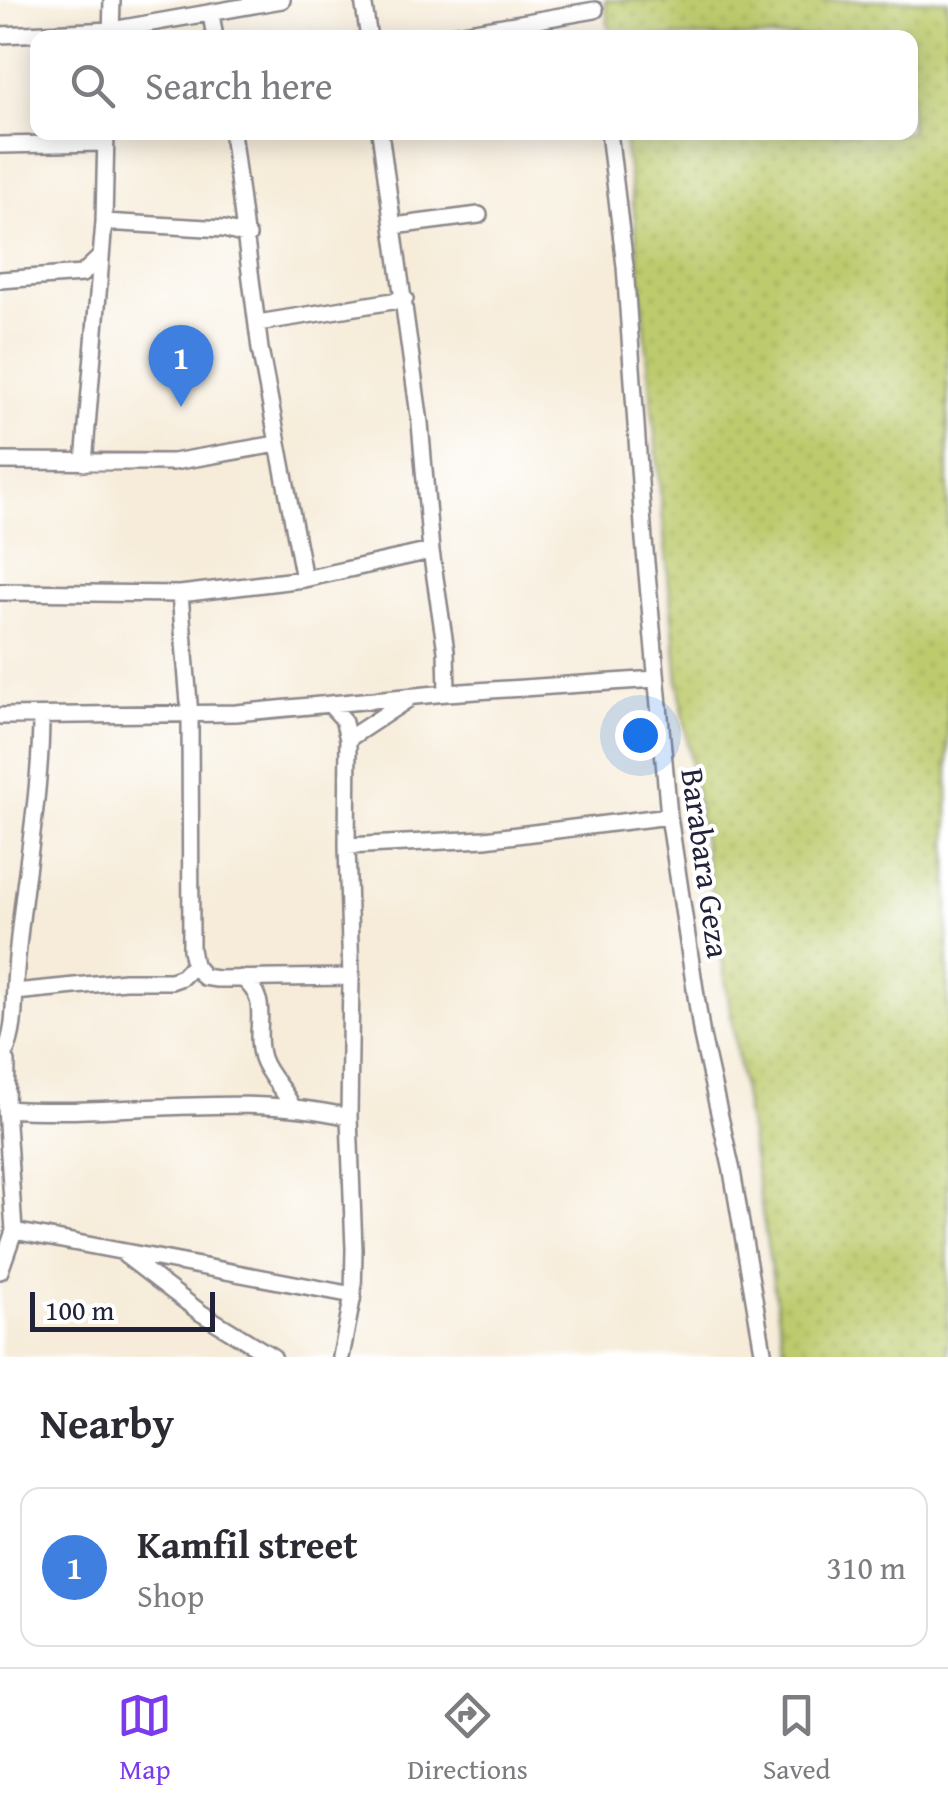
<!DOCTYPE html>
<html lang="en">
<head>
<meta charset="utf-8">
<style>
	:root { --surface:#fff; --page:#f7f7f7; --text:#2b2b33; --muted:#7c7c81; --line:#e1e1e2; --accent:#7c3aed }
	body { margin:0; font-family:"Gentium Book Plus",serif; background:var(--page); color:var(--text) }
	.scale { position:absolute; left:30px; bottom:25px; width:185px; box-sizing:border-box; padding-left:10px; border:5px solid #22223b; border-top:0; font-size:28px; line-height:35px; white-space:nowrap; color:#22223b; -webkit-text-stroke:8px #fff; paint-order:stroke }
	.you { position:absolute; left:640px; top:735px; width:35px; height:35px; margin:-25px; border:8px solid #fff; border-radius:50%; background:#1a73e8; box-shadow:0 0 0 15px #1a73e833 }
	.badge { display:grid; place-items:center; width:65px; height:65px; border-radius:50%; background:var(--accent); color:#fff; font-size:32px; font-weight:700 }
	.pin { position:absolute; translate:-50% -82px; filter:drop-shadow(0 2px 5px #0008) }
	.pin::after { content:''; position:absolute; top:52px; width:35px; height:30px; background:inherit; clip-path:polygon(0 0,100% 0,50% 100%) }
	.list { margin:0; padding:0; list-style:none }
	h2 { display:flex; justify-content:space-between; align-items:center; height:130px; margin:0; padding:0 40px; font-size:42px }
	h2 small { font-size:32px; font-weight:400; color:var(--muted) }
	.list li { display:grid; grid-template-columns:65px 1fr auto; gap:30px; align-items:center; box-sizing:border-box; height:160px; margin:0 20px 20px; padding:0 20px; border:2px solid var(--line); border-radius:20px }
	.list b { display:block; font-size:38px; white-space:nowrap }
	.list p { margin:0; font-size:32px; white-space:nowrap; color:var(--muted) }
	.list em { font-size:32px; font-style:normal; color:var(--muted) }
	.icon { flex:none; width:55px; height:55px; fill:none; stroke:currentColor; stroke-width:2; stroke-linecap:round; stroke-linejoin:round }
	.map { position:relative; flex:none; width:948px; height:1357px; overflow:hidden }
	.search { position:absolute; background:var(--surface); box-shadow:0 5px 25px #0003; left:30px; right:30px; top:30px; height:110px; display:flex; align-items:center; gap:25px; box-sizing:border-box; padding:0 35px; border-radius:20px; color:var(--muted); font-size:38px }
	.sheet { height:310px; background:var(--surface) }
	nav { display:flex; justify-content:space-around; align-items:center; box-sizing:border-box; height:140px; border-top:2px solid var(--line); background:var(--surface); font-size:28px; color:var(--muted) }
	nav a { display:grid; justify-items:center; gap:5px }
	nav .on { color:var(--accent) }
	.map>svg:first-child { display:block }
	.grass { fill:url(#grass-dots); stroke:#707654; stroke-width:2.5 }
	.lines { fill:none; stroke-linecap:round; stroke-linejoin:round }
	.minor-casing { stroke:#8c878a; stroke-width:20 }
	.minor { stroke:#fff; stroke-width:15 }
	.labels { text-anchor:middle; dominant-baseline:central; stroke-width:8; stroke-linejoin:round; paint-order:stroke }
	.street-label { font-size:32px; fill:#22223b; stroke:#fff }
</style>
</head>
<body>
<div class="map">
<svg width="948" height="1357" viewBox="0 0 948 1357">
	<defs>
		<pattern id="grass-dots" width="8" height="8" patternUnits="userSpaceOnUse" patternTransform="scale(2.5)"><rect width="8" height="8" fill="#bdcb6d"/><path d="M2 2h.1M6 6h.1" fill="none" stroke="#a2ae5f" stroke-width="1.8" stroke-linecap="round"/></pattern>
	</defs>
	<rect width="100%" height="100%" fill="#fff"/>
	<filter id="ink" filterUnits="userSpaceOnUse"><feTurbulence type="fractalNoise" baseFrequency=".01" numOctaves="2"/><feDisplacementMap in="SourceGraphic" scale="20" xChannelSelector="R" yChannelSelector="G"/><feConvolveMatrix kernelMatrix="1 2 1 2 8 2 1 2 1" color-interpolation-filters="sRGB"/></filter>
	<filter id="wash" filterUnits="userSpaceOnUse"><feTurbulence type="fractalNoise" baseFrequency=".0048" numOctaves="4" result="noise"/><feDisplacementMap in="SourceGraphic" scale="40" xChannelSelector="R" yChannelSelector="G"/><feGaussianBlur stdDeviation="2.25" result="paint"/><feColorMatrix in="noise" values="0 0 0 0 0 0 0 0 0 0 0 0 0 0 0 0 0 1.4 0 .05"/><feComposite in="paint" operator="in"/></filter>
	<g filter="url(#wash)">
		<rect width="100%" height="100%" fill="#f6ecd9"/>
		<!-- grass -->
		<path class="grass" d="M605,0H948V1357H785L678,681L634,212L623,133L910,132V38L610,37Z"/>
	</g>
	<g filter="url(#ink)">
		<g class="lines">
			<!-- minor casing -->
			<g class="minor-casing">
				<path id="minor" d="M363,0L369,38
					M211,14L215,38
					M0,35L112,30L282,0
					M111,36L112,0
					M434,38L595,10
					M232,132L260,349L304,579
					M380,132L420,423L431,551L446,651L447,693
					M609,132L625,266L644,540L669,816L702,1036L732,1171L764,1357
					M0,145L105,143
					M104,222L224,229L248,236
					M394,226L479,215
					M0,280L82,274L99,258
					M258,323L405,299
					M0,461L173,462L277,444
					M84,463L104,222L106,132
					M0,592L180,594L304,579L431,551
					M180,594L190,715L191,949L194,965L204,977L217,979L351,977
					M331,706L343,719L348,739L347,846L351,977L349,1117L354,1249L353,1295L341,1357
					M0,716L236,713L447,693L656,679
					M348,739L407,700
					M347,846L485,839L669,816
					M242,978C273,1002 252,1026 262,1058C268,1076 284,1089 292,1106
					M15,992L125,981H171L182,977L194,965
					M0,1049L7,1062L6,1109L14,1231L0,1271
					M5,1053C17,1026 13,999 16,970C22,885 41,801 41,716
					M6,1109C120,1117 238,1091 349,1117
					M14,1231L353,1295
					M125,1255L201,1313L273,1357"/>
			</g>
			<!-- minor -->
			<use href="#minor" class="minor"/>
		</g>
	</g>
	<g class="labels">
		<!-- street labels -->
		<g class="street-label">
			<text transform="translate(706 863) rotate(82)">Barabara Geza</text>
		</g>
	</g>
</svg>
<div class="scale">100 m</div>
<div class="you"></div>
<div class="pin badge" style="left:181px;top:407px;background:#3f7fe0">1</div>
<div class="search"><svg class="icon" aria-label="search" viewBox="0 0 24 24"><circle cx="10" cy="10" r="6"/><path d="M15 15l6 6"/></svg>Search here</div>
</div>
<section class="sheet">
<h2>Nearby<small></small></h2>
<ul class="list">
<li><span class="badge" style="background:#3f7fe0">1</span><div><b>Kamfil street</b><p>Shop</p></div><em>310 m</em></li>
</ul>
</section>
<nav>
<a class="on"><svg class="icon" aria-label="map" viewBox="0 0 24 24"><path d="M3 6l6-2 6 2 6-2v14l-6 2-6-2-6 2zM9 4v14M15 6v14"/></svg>Map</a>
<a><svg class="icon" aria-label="directions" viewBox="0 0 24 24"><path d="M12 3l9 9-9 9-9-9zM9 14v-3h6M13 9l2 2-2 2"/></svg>Directions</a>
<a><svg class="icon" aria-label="saved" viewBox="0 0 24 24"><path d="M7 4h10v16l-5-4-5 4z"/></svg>Saved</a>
</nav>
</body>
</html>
